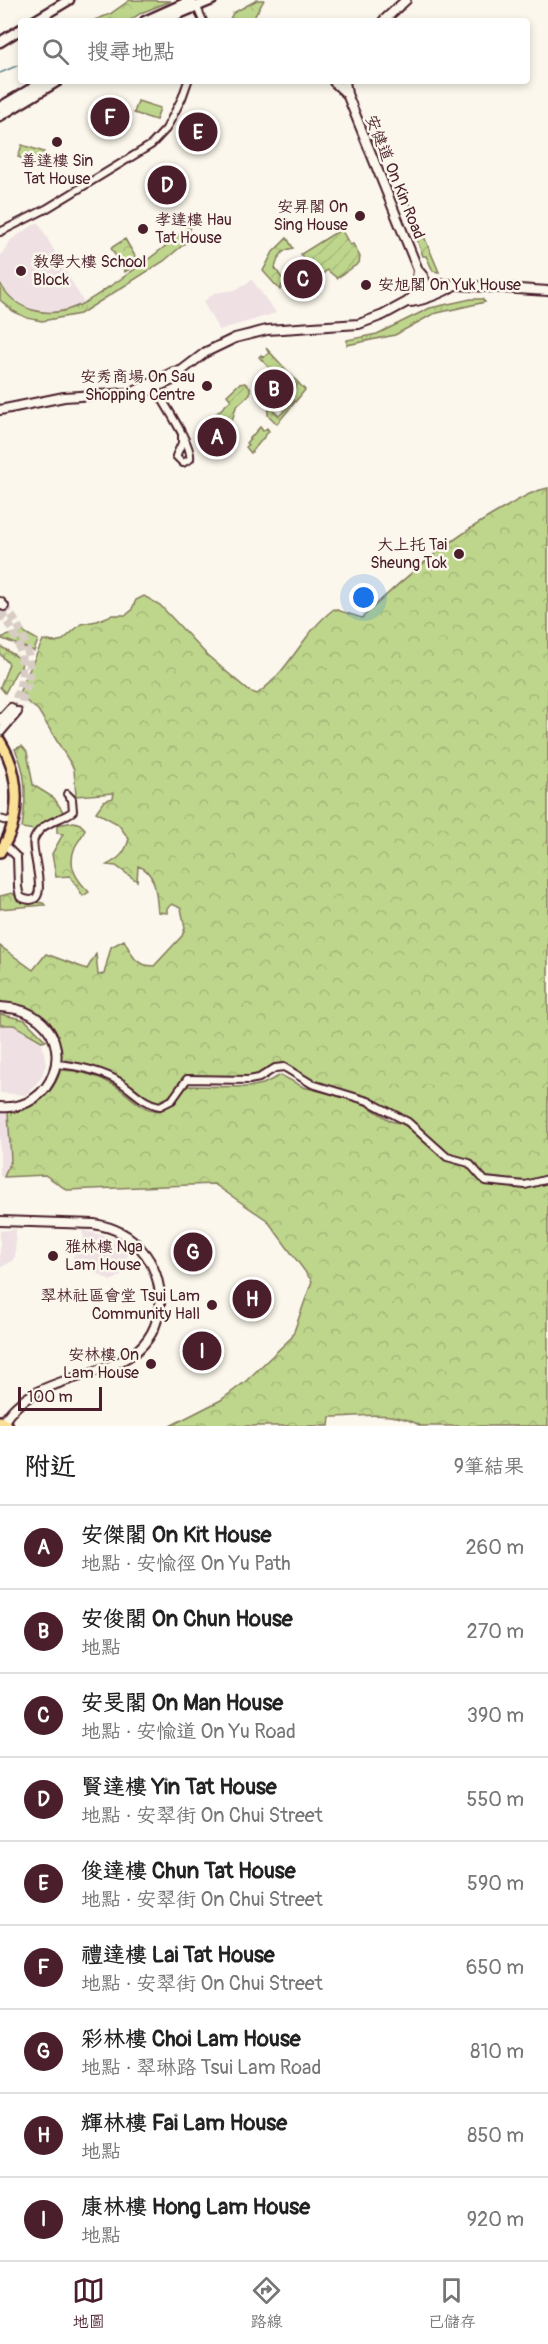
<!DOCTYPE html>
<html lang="zh-TW">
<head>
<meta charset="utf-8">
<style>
	:root { --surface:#fff; --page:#f6f6f6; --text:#222; --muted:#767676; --line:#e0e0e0; --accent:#4a1f2b }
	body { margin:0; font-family:Pangolin,"LXGW WenKai TC",sans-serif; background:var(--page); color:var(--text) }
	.scale { position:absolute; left:18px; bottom:15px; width:84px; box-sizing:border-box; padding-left:6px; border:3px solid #4a1f2b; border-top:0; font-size:16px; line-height:21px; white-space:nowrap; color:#4a1f2b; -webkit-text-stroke:4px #fbf7ec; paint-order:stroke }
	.you { position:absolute; left:364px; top:598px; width:21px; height:21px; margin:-15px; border:4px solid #fff; border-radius:50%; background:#1a73e8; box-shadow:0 0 0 9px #1a73e833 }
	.badge { display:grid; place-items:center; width:39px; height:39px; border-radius:50%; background:var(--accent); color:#fff; font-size:20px; font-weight:700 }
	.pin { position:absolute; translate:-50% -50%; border:3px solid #fff; box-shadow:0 2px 6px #0006 }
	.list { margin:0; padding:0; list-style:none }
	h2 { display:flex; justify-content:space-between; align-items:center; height:78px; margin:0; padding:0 24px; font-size:26px }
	h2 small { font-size:20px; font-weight:400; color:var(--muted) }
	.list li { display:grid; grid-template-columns:39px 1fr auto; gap:18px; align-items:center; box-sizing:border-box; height:84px; padding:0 24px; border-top:2px solid var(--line) }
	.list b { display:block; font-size:22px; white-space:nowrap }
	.list p { margin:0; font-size:20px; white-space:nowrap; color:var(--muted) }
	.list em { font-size:20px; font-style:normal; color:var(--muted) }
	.icon { flex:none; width:33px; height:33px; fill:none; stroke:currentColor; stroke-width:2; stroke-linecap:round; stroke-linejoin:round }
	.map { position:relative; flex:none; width:548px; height:1426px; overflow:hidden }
	.search { position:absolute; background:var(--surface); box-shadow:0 3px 9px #0003; left:18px; right:18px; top:18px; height:66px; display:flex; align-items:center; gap:15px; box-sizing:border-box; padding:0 21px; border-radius:6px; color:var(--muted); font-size:22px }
	.sheet { height:834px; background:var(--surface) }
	nav { display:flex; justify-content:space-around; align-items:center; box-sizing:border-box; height:84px; border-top:2px solid var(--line); background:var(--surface); font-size:16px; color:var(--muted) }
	nav a { display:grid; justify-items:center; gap:3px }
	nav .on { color:var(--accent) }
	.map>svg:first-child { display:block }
	.built { fill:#efe0e4 }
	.grass { fill:url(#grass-tufts); stroke:#847a5c; stroke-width:1.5 }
	.forest { fill:url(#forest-crowns); stroke:#847a5c; stroke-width:1.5 }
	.garden { fill:url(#garden-furrows); stroke:#847a5c; stroke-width:1.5 }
	.pitch { fill:#bed68c; stroke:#847a5c; stroke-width:1.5 }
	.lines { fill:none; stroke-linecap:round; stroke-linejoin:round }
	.stream { stroke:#678593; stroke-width:1.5 }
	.tertiary-tunnel { stroke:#d8ccc5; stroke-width:8; stroke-dasharray:8 4; stroke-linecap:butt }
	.minor-casing { stroke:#4a1f2b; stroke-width:10 }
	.tertiary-casing { stroke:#4a1f2b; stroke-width:12 }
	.secondary-casing { stroke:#4a1f2b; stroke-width:13 }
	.primary-casing { stroke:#4a1f2b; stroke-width:14 }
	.minor { stroke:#fbf7ec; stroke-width:6 }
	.tertiary { stroke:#fbf7ec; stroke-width:8 }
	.secondary { stroke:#fbf7ec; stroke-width:8 }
	.primary { stroke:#fadf96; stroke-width:9 }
	.poi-dot { fill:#4a1f2b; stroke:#fbf7ec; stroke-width:2 }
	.labels { text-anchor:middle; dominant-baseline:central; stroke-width:5; stroke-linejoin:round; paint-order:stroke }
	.poi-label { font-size:16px; fill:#4a1f2b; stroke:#fbf7ec; text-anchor:end }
	.street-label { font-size:16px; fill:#4a1f2b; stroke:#fbf7ec }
</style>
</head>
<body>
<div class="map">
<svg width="548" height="1426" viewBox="0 0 548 1426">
	<defs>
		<pattern id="grass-tufts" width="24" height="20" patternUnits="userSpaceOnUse" patternTransform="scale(1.5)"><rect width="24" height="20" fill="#bed68c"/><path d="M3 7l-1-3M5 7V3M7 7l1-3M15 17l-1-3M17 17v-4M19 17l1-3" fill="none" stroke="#a5b779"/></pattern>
		<pattern id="forest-crowns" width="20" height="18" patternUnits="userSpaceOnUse" patternTransform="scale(1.5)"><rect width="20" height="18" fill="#bed68c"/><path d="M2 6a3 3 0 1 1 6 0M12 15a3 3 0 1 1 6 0" fill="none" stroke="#a5b779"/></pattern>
		<pattern id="garden-furrows" width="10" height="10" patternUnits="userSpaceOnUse" patternTransform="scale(1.5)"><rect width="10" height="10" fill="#bed68c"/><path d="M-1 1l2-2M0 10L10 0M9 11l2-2" fill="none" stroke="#a5b779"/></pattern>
	</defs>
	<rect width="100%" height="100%" fill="#fbf7ec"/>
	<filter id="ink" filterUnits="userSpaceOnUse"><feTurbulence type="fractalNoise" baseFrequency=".0167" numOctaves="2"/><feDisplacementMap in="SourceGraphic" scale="12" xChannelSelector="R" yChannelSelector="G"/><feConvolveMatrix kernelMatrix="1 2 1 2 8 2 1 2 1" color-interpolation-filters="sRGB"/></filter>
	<g filter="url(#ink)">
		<!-- built -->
		<path class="built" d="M38,222L84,303L77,307L44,314L32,311L11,297L0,283V256L12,239Z
			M252,280L276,313L219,330L203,302L214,293L235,290Z
			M0,1026H14L42,1043L46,1064L41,1078L26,1095L0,1093Z
			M0,1112H8L11,1160L4,1177H0Z
			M16,1229L15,1256L12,1261L0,1268V1231Z
			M82,1230L112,1238L131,1251L121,1265V1276L110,1281L72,1258L84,1237Z"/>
		<!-- grass -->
		<path class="grass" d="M192,224L184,244L164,261L80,314L42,321L27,318L13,311L0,300V283C15,311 47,319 75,307C89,302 102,291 115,283C142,265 167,246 192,224Z
			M471,299H482L485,302L433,314L395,335L347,345V340L377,334L430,308Z"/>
		<!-- forest -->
		<path class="forest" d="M130,0L171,1L141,13L129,21H92L110,14Z
			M257,0H264L252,21H229L233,13Z
			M409,201L439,272L433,271L426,256H423L414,232Z
			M287,238L293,248C281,250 278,257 275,268L284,281L280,290L263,271L273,252Z
			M125,239L139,263L125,272L111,248Z
			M266,348L305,390L277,424L268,415V411L271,408L279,416L294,401L290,392L296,388L297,385L285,372L275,374L259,357L261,355L263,358L269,353Z
			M260,427L263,431L267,428L269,431L251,453L246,447L248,445L246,443Z
			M548,488V1176L534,1181L523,1182L487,1177L481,1172L477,1164L466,1158L453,1157L446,1152L436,1142L406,1119L281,1068L272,1071L261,1079L185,1081L162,1103L155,1105C120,1082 103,1072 62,1062C55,1023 39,1007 0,1003V946L33,970L46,954L87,969L96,954L98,975L104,974L111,947L124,940C133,956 134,965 154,966L182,936L185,928L181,908L172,904L167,908V913L158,912C156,896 157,872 138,866L137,881L116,866L107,865C120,858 125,853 129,839L118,824L96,812L104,801L113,798L114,793L76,796L74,769L38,710L18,695L43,640L54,642L63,640L81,624L97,621L112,615H126L131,611L136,600L144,596L160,605L207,655L249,691L257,694C290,671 303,632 334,609L362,618C405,576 453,536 506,507C520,499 532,491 548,488Z
			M22,631L38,640L34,651L0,638Z
			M0,646L22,660L21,668L16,672L5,693L0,687L9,664L0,654Z
			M22,746L27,752L33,785L54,798L64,813L34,830L22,828C26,800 28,775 15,749Z
			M74,822L80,824L85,829C83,836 78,841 75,847C67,866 76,879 89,892L83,896L70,876L56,877L52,854L63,834L57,833V825Z
			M12,893L20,900L43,903L45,905L0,909V896Z
			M0,1014L25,1020L46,1041L43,1042L14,1025H0Z
			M61,1070C79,1070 98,1076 114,1085C129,1093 144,1116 163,1109C172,1105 179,1093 187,1086L248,1087L263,1084L281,1075L303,1087L347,1098L366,1105L391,1121L403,1124L432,1146L442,1157L452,1162L464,1164L473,1168L476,1176L484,1183L522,1188L535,1187L548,1182V1426H421C392,1409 363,1417 330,1417L329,1426H170L221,1400L246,1381L292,1337L312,1281L267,1220L214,1184L67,1190L45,1175L4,1177L11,1160L8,1112C36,1107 51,1098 61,1070Z"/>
		<!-- garden -->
		<path class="garden" d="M341,229L350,245L353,244L360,257L359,263L337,278L327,270L320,277L310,266L307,268L301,254Z
			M245,383L250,388V394L236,407L232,421L225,423L216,414L231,400L227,395L239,384Z"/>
		<!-- pitch -->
		<path class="pitch" d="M138,101L160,108L156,120L134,113Z
			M22,145L44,152L40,164L18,157Z"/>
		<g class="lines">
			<!-- stream -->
			<path class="stream" d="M0,73L21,64"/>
			<!-- tertiary-tunnel -->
			<path class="tertiary-tunnel" d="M4,606C31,637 38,675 17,712
				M0,613C25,641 29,676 11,708"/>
			<!-- minor casing -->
			<g class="minor-casing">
				<path id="minor" d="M196,5L203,21
					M0,232L46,209L151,145L166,129L182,98L188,81
					M156,388C163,403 193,445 190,459L183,463L176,456L182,443V436
					M0,819L14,823
					M5,845L17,857L18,887L20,897C56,914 29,851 34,839C41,822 60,821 73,811L72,799L67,794
					M56,1064C79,1066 100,1070 120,1082C133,1090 144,1104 160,1106L172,1100L187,1079L249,1080L259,1078L275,1068L284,1067L312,1084L368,1101L408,1122L447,1157L469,1163L485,1181L525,1185L548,1179"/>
			</g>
			<!-- tertiary casing -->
			<g class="tertiary-casing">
				<path id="tertiary" d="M383,21L406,0
					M345,81L347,94L418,270L423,276L431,295
					M334,82L347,94
					M418,270L417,278L424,294
					M407,302C417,303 445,292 453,286
					M135,391L173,372L181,371
					M0,410L64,397L145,392L175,379L181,371L206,352L235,338L267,330L359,324L383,315L407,302L417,293L443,284L548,291
					M0,602L4,606
					M0,720L11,708
					M0,732L17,712
					M0,1007C11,1008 22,1009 32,1015C79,1042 53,1112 0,1107
					M0,1221L94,1224C112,1227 129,1234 141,1249C154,1263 161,1285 160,1304C152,1391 40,1359 3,1423"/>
			</g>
			<!-- secondary casing -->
			<g class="secondary-casing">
				<path id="secondary" d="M34,21L69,0
					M145,21L192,0
					M162,21L212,0
					M0,42L21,29
					M0,107L44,81
					M0,116L58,81"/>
			</g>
			<!-- primary casing -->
			<g class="primary-casing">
				<path id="primary" d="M0,741C21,775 22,819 0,852
					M0,1421L8,1426"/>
			</g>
			<!-- minor -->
			<use href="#minor" class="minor"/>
			<!-- tertiary -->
			<use href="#tertiary" class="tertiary"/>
			<!-- secondary -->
			<use href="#secondary" class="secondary"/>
			<!-- primary -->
			<use href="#primary" class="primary"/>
		</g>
	</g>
	<!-- markers -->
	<g class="poi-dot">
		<circle cx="57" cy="142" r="6"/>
		<circle cx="360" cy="216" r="6"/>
		<circle cx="143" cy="229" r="6"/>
		<circle cx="21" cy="271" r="6"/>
		<circle cx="366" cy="285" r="6"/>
		<circle cx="207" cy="386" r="6"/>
		<circle cx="459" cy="554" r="6"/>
		<circle cx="53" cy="1256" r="6"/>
		<circle cx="212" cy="1305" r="6"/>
		<circle cx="151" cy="1364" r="6"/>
	</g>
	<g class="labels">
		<!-- poi labels -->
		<g class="poi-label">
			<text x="57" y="161" text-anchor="middle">善達樓 Sin<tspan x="57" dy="18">Tat House</tspan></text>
			<text x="348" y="207">安昇閣 On<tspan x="348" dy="18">Sing House</tspan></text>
			<text x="155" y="220" text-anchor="start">孝達樓 Hau<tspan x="155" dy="18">Tat House</tspan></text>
			<text x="33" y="262" text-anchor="start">教學大樓 School<tspan x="33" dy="18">Block</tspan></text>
			<text x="378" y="285" text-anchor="start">安旭閣 On Yuk House</text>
			<text x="195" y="377">安秀商場 On Sau<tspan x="195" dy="18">Shopping Centre</tspan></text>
			<text x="447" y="545">大上托 Tai<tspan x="447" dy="18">Sheung Tok</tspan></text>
			<text x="65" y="1247" text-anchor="start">雅林樓 Nga<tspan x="65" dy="18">Lam House</tspan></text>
			<text x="200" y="1296">翠林社區會堂 Tsui Lam<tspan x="200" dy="18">Community Hall</tspan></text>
			<text x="139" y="1355">安林樓 On<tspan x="139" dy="18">Lam House</tspan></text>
		</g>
		<!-- street labels -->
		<g class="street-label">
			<text transform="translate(395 177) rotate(68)">安健道 On Kin Road</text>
		</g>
	</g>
</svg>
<div class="scale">100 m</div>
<div class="you"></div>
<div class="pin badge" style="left:217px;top:437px">A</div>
<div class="pin badge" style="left:274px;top:389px">B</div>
<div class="pin badge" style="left:303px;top:279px">C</div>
<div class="pin badge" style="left:167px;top:185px">D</div>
<div class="pin badge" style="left:198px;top:132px">E</div>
<div class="pin badge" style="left:110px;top:117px">F</div>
<div class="pin badge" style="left:193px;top:1252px">G</div>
<div class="pin badge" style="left:252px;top:1299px">H</div>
<div class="pin badge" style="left:202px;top:1351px">I</div>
<div class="search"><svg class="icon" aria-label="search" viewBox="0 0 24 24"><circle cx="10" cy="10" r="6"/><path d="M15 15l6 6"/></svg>搜尋地點</div>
</div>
<section class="sheet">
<h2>附近<small>9筆結果</small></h2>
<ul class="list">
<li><span class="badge">A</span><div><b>安傑閣 On Kit House</b><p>地點 · 安愉徑 On Yu Path</p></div><em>260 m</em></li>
<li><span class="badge">B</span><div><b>安俊閣 On Chun House</b><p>地點</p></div><em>270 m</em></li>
<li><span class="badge">C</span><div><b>安旻閣 On Man House</b><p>地點 · 安愉道 On Yu Road</p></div><em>390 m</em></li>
<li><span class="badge">D</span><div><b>賢達樓 Yin Tat House</b><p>地點 · 安翠街 On Chui Street</p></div><em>550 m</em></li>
<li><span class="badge">E</span><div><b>俊達樓 Chun Tat House</b><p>地點 · 安翠街 On Chui Street</p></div><em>590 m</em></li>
<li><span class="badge">F</span><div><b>禮達樓 Lai Tat House</b><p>地點 · 安翠街 On Chui Street</p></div><em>650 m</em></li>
<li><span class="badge">G</span><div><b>彩林樓 Choi Lam House</b><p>地點 · 翠琳路 Tsui Lam Road</p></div><em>810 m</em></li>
<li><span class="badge">H</span><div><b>輝林樓 Fai Lam House</b><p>地點</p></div><em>850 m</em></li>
<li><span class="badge">I</span><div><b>康林樓 Hong Lam House</b><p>地點</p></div><em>920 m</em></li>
</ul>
</section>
<nav>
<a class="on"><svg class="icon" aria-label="map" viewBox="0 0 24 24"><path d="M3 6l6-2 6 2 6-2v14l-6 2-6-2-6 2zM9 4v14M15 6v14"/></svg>地圖</a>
<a><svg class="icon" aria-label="directions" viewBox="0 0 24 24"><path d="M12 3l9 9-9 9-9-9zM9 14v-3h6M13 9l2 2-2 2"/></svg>路線</a>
<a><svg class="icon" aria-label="saved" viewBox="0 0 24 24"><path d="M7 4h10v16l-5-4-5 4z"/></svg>已儲存</a>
</nav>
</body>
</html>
